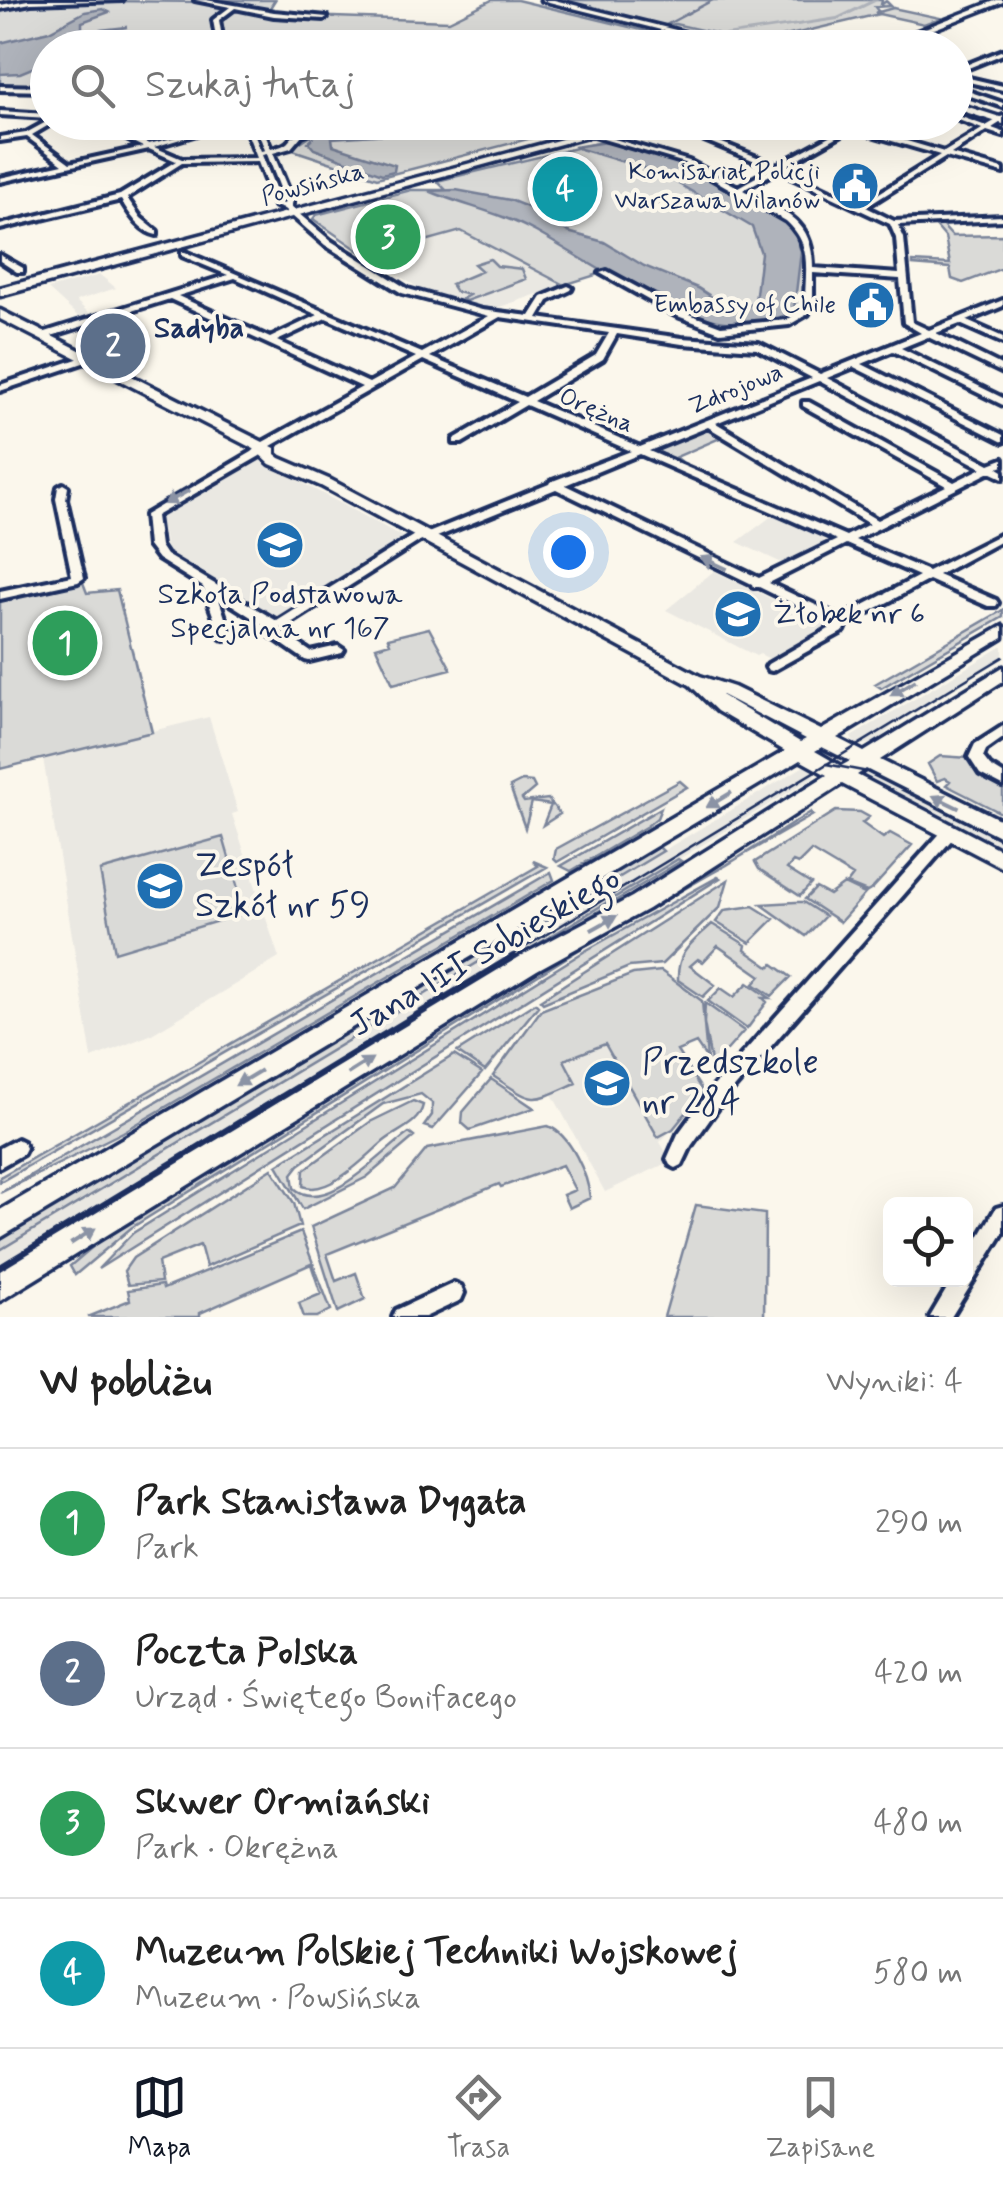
<!DOCTYPE html>
<html lang="pl">
<head>
<meta charset="utf-8">
<style>
	:root { --surface:#fff; --page:#f6f6f6; --text:#222; --muted:#767676; --line:#e0e0e0; --accent:#111827 }
	body { margin:0; font-family:Mynerve,sans-serif; background:var(--page); color:var(--text) }
	.controls { position:absolute; right:30px; bottom:30px; display:grid; overflow:hidden; border-radius:15px; box-shadow:0 10px 40px #0002 }
	.controls button { width:90px; height:90px; display:grid; place-items:center; padding:0; border:0; border-bottom:2px solid var(--line); background:var(--surface); color:var(--text); font:50px sans-serif }
	.you { position:absolute; left:568px; top:552px; width:35px; height:35px; margin:-25px; border:8px solid #fff; border-radius:50%; background:#1a73e8; box-shadow:0 0 0 15px #1a73e833 }
	.badge { display:grid; place-items:center; width:65px; height:65px; border-radius:50%; background:var(--accent); color:#fff; font-size:32px; font-weight:700 }
	.pin { position:absolute; translate:-50% -50%; border:5px solid #fff; box-shadow:0 2px 10px #0006 }
	.list { margin:0; padding:0; list-style:none }
	h2 { display:flex; justify-content:space-between; align-items:center; height:130px; margin:0; padding:0 40px; font-size:42px }
	h2 small { font-size:32px; font-weight:400; color:var(--muted) }
	.list li { display:grid; grid-template-columns:65px 1fr auto; gap:30px; align-items:center; box-sizing:border-box; height:150px; padding:0 40px; border-top:2px solid var(--line) }
	.list b { display:block; font-size:38px; white-space:nowrap }
	.list p { margin:0; font-size:32px; white-space:nowrap; color:var(--muted) }
	.list em { font-size:32px; font-style:normal; color:var(--muted) }
	.icon { flex:none; width:55px; height:55px; fill:none; stroke:currentColor; stroke-width:2; stroke-linecap:round; stroke-linejoin:round }
	.map { position:relative; flex:none; width:1003px; height:1317px; overflow:hidden }
	.search { position:absolute; background:var(--surface); box-shadow:0 10px 40px #0002; left:30px; right:30px; top:30px; height:110px; display:flex; align-items:center; gap:25px; box-sizing:border-box; padding:0 35px; border-radius:55px; color:var(--muted); font-size:38px }
	.sheet { height:730px; background:var(--surface) }
	nav { display:flex; justify-content:space-around; align-items:center; box-sizing:border-box; height:140px; border-top:2px solid var(--line); background:var(--surface); font-size:28px; color:var(--muted) }
	nav a { display:grid; justify-items:center; gap:5px }
	nav .on { color:var(--accent) }
	.map>svg:first-child { display:block }
	.built { fill:#eae8e2 }
	.green { fill:#dadad7; stroke:#7a849a; stroke-width:2.5 }
	.water { fill:#afb3bb; stroke:#747e96; stroke-width:2.5 }
	.lines { fill:none; stroke-linecap:round; stroke-linejoin:round }
	.stream { stroke:#747e96; stroke-width:2.5 }
	.canal { fill:#afb3bb; fill-rule:evenodd }
	.building { fill:#c3c5c9; stroke:#1b2f5e; stroke-width:2.5 }
	.street-casing { stroke:#1b2f5e; stroke-width:8 }
	.secondary-casing { stroke:#1b2f5e; stroke-width:7 }
	.street { fill:#fbf7ec; fill-rule:evenodd }
	.secondary { fill:#fbf7ec; fill-rule:evenodd }
	.tram-far1 { stroke:#1b2f5e; stroke-width:2.5 }
	.tram { stroke:#1b2f5e; stroke-width:4 }
	.oneway { fill:#8b93a5 }
	.labels { text-anchor:middle; dominant-baseline:central; stroke-width:8; stroke-linejoin:round; paint-order:stroke }
	.far-poi-label { font-size:25px; fill:#1b2f5e; stroke:#fbf7ec; text-anchor:end }
	.far-street-label { font-size:25px; fill:#1b2f5e; stroke:#fbf7ec }
	.far-quarter-label { font-size:30px; font-weight:bold; fill:#1b2f5e; stroke:#fbf7ec }
	.poi-label { font-size:30px; fill:#1b2f5e; stroke:#fbf7ec }
	.near-poi-label { font-size:35px; fill:#1b2f5e; stroke:#fbf7ec; text-anchor:start }
	.near-street-label { font-size:35px; fill:#1b2f5e; stroke:#fbf7ec }
</style>
</head>
<body>
<div class="map">
<svg width="1003" height="1317" viewBox="0 0 1003 1317">
	<rect width="100%" height="100%" fill="#fbf7ec"/>
	<filter id="ink" filterUnits="userSpaceOnUse"><feTurbulence type="fractalNoise" baseFrequency=".01" numOctaves="2"/><feDisplacementMap in="SourceGraphic" scale="20" xChannelSelector="R" yChannelSelector="G"/><feConvolveMatrix kernelMatrix="1 2 1 2 8 2 1 2 1" color-interpolation-filters="sRGB"/></filter>
	<g filter="url(#ink)">
		<!-- built -->
		<path class="built" d="M461,230L564,285L491,310L457,303L422,290L368,257Z
			M100,275L116,288L76,301L92,316L82,320L48,289Z
			M258,459L405,538L276,619L167,552L159,514Z
			M772,516L823,538L825,544L784,564L737,542Z
			M714,571L834,629L779,659H770L760,654L756,656L666,610Z
			M1003,646V659L893,726L875,743L859,745L853,741L851,737Z
			M209,717L238,812L232,814L279,958L150,1035L92,1058L43,758Z
			M809,763L816,769L814,777L0,1271V1250Z
			M865,767L1003,836V849L862,779L856,774Z
			M535,1018L678,1051L703,1092L702,1098L660,1142L671,1161L605,1192L552,1094L529,1099Z"/>
		<!-- green -->
		<path class="green" d="M3,0L208,2L204,0H275L268,11L230,7L214,20L216,47L48,48L47,86H0V8L28,1Z
			M492,0H517L713,47H224L219,20L236,8L275,15L449,21Z
			M556,0H882L881,5L886,1L891,6L875,7L878,11L875,13L893,8L940,18L924,24L879,14L760,42L718,37L712,35L715,33L675,24L666,26Z
			M384,122H509L555,132L377,178L290,149L320,129Z
			M605,141L686,163L789,221L807,252L803,309C775,329 731,330 698,321L605,272L564,285L461,231L368,257L313,219L316,215L411,190H446L437,181Z
			M933,223H940L952,236L1003,235V268L963,283L952,279L950,268L913,265V262L950,264L945,237Z
			M490,259L497,266L522,269L526,279L466,301L462,299L469,295L456,292L451,284L482,271L474,264Z
			M704,429L725,436L676,457L682,462L651,449Z
			M82,580L87,593L117,590L152,732L0,769V597Z
			M1003,610V617L881,688L875,684Z
			M429,628L451,669L393,684L376,647L390,643L388,638Z
			M940,756L969,758L985,777L1003,786V814L946,785L950,781L945,778L937,781L928,764Z
			M522,781L532,782L535,788L522,799L524,802L548,799L560,814L543,825L551,805L532,802L525,828L510,787Z
			M680,781L687,787L557,862L554,859L556,849Z
			M661,808L657,818L647,826L571,871L561,866Z
			M836,811L860,812L869,817L862,823L883,838L890,833L912,845L872,889L867,892L847,884L853,876L811,851L798,864L793,862L787,869L811,884L800,896L759,869L755,862Z
			M811,812L813,815L585,946L131,1228L75,1275L70,1266L109,1233L521,977L727,865Z
			M223,837L245,913L115,952L100,871Z
			M657,845L663,851L0,1250V1236Z
			M678,859L681,861L0,1275V1271Z
			M533,861L547,867L0,1182V1177L538,866Z
			M551,872L554,880L123,1132L0,1193Z
			M718,877L720,878L98,1269L133,1233L585,951Z
			M728,880L720,907L662,964L629,967L543,1003L540,1000Z
			M844,884L865,894L840,922L805,899L816,888L829,895Z
			M796,902H803L825,916L806,936L761,904Z
			M753,906L774,919L750,943L716,922L725,910Z
			M712,924L746,945L745,950L769,967L773,964L791,977L772,996L754,984L761,976L718,946L703,962L698,959L690,966L715,985L703,997L678,980C677,951 691,944 712,924Z
			M661,971L702,1001L707,1059L696,1043L677,1051L703,1092L673,1129L658,1137L605,1044L564,1060L576,1083C529,1104 536,1104 493,1076L541,1010L633,974Z
			M748,983L770,998H763L767,1002L747,1029L708,1001L721,988L734,997Z
			M535,1003L538,1006L485,1071L457,1052Z
			M705,1003L744,1031L712,1067L704,1023Z
			M454,1055L482,1073L433,1129L424,1126L432,1115V1103L421,1094L383,1104L299,1165L292,1174L294,1188C326,1217 383,1150 409,1133L414,1137L367,1177L303,1209L277,1165Z
			M491,1079L534,1108L470,1130L462,1123L463,1112Z
			M413,1101L423,1105C419,1125 397,1130 383,1142C366,1157 328,1197 303,1186L304,1170L370,1122Z
			M548,1126C570,1134 588,1175 590,1198L569,1208L563,1195L575,1190L562,1165L501,1187L499,1184L327,1254L336,1281L356,1273L365,1299L338,1312L311,1227L395,1188L427,1149Z
			M272,1169L294,1203L300,1226L206,1267L200,1245L158,1262L161,1282L128,1285L124,1271L133,1258Z
			M696,1205L765,1214L764,1317H664Z
			M301,1232L331,1310L317,1317H304L299,1303L321,1294L311,1264L200,1313V1317H88L130,1300L128,1290L162,1285L163,1289Z"/>
		<!-- water -->
		<path class="water" d="M103,9L109,12L82,22V28L74,33L127,27L81,35L64,46L48,48L47,62L20,73L0,74V43L49,31L85,12Z
			M508,122L549,132L521,137L459,129L332,138L333,145L395,165L394,171L382,174L314,149L308,142L317,133L337,126Z
			M606,142C669,153 735,182 786,222L794,231L801,251L794,310C723,359 597,265 534,231C499,212 464,206 429,191L456,190L510,200L545,214L568,232L604,242L644,266L698,288L723,304L745,307L755,302L761,253L752,227L660,173L574,147Z"/>
		<g class="lines">
			<!-- stream -->
			<path class="stream" d="M710,37L664,26L713,0"/>
			<!-- canal -->
			<path class="canal" d="M872,0H879L838,20L716,38L713,36L837,17Z
				M687,38L689,41L626,48H601Z"/>
		</g>
		<!-- building -->
		<path class="building" d="M807,35L844,44V48H775Z"/>
		<g class="lines">
			<!-- street casing -->
			<g class="street-casing">
				<path id="street" d="M28,0H122L31,3L0,9V5Z
					M195,0H206L274,12L327,17L324,19L274,16L235,8L219,20L224,48H218L213,20L230,7Z
					M1003,50V54L956,73V69Z
					M956,75L1003,86V90L956,79Z
					M0,86L48,87V91L0,90Z
					M956,87L1003,103V107L956,91Z
					M0,111L48,114V118L0,115Z
					M956,115L986,126L1003,116V121L992,128L1003,132V136L987,131L951,154L1003,169V173L946,157L866,207L894,221L1003,216V220L898,225L904,238L912,322L929,330L1003,300V306L967,321L1003,337V343L960,324L936,333L1003,366V373L928,337L901,348L1003,398V405L893,351L862,364L1003,435V442L854,367L827,378L990,464L1003,459V466L998,468L1003,471V478L990,472L855,540L928,571L1003,533V540L938,575L996,600L998,603L996,606H988L929,580L847,624L844,631L772,671L768,670L766,667L768,664L834,626L835,624L759,587H753L752,584L556,489L432,539H423L285,627L279,628V630L311,652L338,646L344,650L342,653L309,661L305,660L269,635L267,631L225,639L221,638L203,587L158,559L148,546L145,515L252,452L263,442L362,387L170,299L45,338H39V334L228,275L182,256V252H185L422,353L489,316L402,293L325,245L284,209L275,206L258,162L182,163L127,198L141,218L157,231V235C140,232 130,214 121,200L0,229V225L120,195L176,161L149,149L0,182V178L63,164L27,137L0,141V137L26,133L48,121L54,122L32,135L70,163L143,147L91,122H100L149,144L207,129V131L154,147L182,159L257,158L243,122H249L261,151L265,150L254,122H260L271,149C293,144 284,142 299,132C314,121 339,122 357,122L315,130L302,135L291,148L273,153L293,201L291,207L331,241L408,289L482,310L530,316L542,297L568,286L572,288L571,290L548,301L538,318L682,338L759,343L820,374L921,333L904,323L900,279L813,273V304L808,314L789,325L720,332L675,315L600,273L607,271L681,311L721,326L787,320L801,310L805,304C805,270 813,245 786,221L685,163L586,134L597,125H601V127L594,133L689,161L738,187L772,168L661,122C673,122 683,130 694,129C705,127 715,122 727,122L695,132L777,165L854,123L857,125L856,126L944,152L982,129L956,119ZM851,129L940,155L860,205L782,168ZM267,154L285,201L284,204L281,203L262,155ZM777,171L890,224L896,238L899,274L813,268C813,217 782,212 743,190ZM235,278L318,315L270,338L178,296ZM500,317L609,333L596,355L525,397L430,357ZM326,318L416,357L369,383L277,341ZM617,334L682,344L757,349L812,378L640,447L533,401L603,359ZM423,360L518,402L454,439V443H462L526,405L631,451L550,482L549,484L428,533L423,531L419,532L277,621L166,555L160,546L156,516L260,456L271,446ZM819,381L982,468L954,482L809,402H803V406L946,486L877,520L716,423ZM708,427L869,524L846,536L649,451ZM640,454L837,540L759,578L565,485ZM846,544L919,576L841,617L769,583ZM218,596L262,624L229,630Z
					M518,122H532L560,130L557,132Z
					M0,255L23,268V272H17L0,261Z
					M89,355L94,358L92,360L0,391V385Z
					M63,484L68,487L66,499L84,578L78,582L0,599V591L72,576L56,499L58,487Z
					M1003,726V738L986,750L983,757L990,766L1003,774V786L980,774L969,757L975,744Z
					M950,827L955,828L957,832L955,836L723,1101L691,1146L682,1165L676,1168L670,1165L667,1159L678,1134L711,1089L945,828Z
					M17,1139L23,1142L26,1148L23,1154L0,1167V1148Z
					M1003,1206V1233L951,1317H930L952,1280H966V1259L996,1208Z
					M454,1283L461,1286L464,1293L461,1300L425,1317H393L396,1310Z"/>
			</g>
			<!-- secondary casing -->
			<g class="secondary-casing">
				<path id="secondary" d="M541,0H554L749,48H733Z
					M997,0H1003V2L886,48H874Z
					M956,103L1003,118V124L956,109Z
					M626,122H642L0,296V288Z
					M0,310L275,448V454L280,458L331,480L700,676L734,687L821,730L1003,626V638L837,738L864,752L1003,667V681L880,760L1003,821V838L866,769L857,775L1003,851V868L842,784L648,909L537,970L0,1301V1271L521,956L632,897L827,775L800,760L0,1238V1210L785,751L717,711L690,685L321,486L270,464L254,449L0,319ZM721,695H722L806,739L800,742ZM822,747L850,761L841,766L815,751Z"/>
			</g>
			<!-- street -->
			<use href="#street" class="street"/>
			<!-- secondary -->
			<use href="#secondary" class="secondary"/>
			<!-- tram-far1 -->
			<path class="tram-far1" d="M826,764L868,772L1003,840
				M509,957L1003,657"/>
			<!-- tram -->
			<path class="tram" d="M0,1266L513,955"/>
		</g>
		<!-- one-way arrows -->
		<defs><path id="oneway-solid" d="M-6-.8H1V-3.2L6.5 0L1 3.2V.8H-6Z" transform="scale(2.5)"/></defs>
		<g class="oneway">
			<use href="#oneway-solid" transform="translate(177 497) rotate(151)"/>
			<use href="#oneway-solid" transform="translate(714 563) rotate(-155)"/>
			<use href="#oneway-solid" transform="translate(903 688) rotate(149)"/>
			<use href="#oneway-solid" transform="translate(719 800) rotate(149)"/>
			<use href="#oneway-solid" transform="translate(946 802) rotate(-154)"/>
			<use href="#oneway-solid" transform="translate(604 923) rotate(-29)"/>
			<use href="#oneway-solid" transform="translate(360 1066) rotate(-32)"/>
			<use href="#oneway-solid" transform="translate(248 1078) rotate(149)"/>
			<use href="#oneway-solid" transform="translate(83 1236) rotate(-32)"/>
		</g>
	</g>
	<!-- icons -->
	<defs>
		<g id="civic-disc" transform="scale(2.5)"><circle r="9.5" fill="#1f6fb2" stroke="#fbf7ec"/><path d="M-.6-6.5H3V-4.5H.6V-3L4-1V1h2V6H-6V1h2V-1L-.6-3ZM-1.2 2.5V6h2.4V2.5Z" fill="#fff"/></g>
		<g id="school-disc" transform="scale(2.5)"><circle r="9.5" fill="#1f6fb2" stroke="#fbf7ec"/><path d="M0-5L7-2L0 1L-7-2ZM-4 1L0 2.5L4 1V4Q0 6-4 4Z" fill="#fff"/></g>
	</defs>
	<g fill-rule="evenodd">
		<use href="#civic-disc" x="855" y="186"/>
		<use href="#civic-disc" x="871" y="305"/>
		<use href="#school-disc" x="280" y="545"/>
		<use href="#school-disc" x="738" y="614"/>
		<use href="#school-disc" x="160" y="886"/>
		<use href="#school-disc" x="607" y="1083"/>
	</g>
	<g class="labels">
		<!-- far-poi labels -->
		<g class="far-poi-label">
			<text x="820" y="172">Komisariat Policji<tspan x="820" dy="29">Warszawa Wilanów</tspan></text>
			<text x="836" y="305">Embassy of Chile</text>
		</g>
		<!-- far-street labels -->
		<g class="far-street-label">
			<text transform="translate(313 185) rotate(-15)">Powsińska</text>
			<text transform="translate(736 390) rotate(-22)">Zdrojowa</text>
			<text transform="translate(596 411) rotate(23)">Orężna</text>
		</g>
		<!-- far-quarter labels -->
		<g class="far-quarter-label">
			<text x="199" y="328">Sadyba</text>
		</g>
		<!-- poi labels -->
		<g class="poi-label">
			<text x="280" y="594">Szkoła Podstawowa<tspan x="280" dy="34">Specjalna nr 167</tspan></text>
			<text x="773" y="614" text-anchor="start">Żłobek nr 6</text>
		</g>
		<!-- near-poi labels -->
		<g class="near-poi-label">
			<text x="195" y="866">Zespół<tspan x="195" dy="40">Szkół nr 59</tspan></text>
			<text x="642" y="1063">Przedszkole<tspan x="642" dy="40">nr 284</tspan></text>
		</g>
		<!-- near-street labels -->
		<g class="near-street-label">
			<text transform="translate(485 952) rotate(-30)">Jana III Sobieskiego</text>
		</g>
	</g>
</svg>
<div class="controls">
<button><svg class="icon" aria-label="locate" viewBox="0 0 24 24"><circle cx="12" cy="12" r="6"/><path d="M12 2v4M12 18v4M2 12h4M18 12h4"/></svg></button>
</div>
<div class="you"></div>
<div class="pin badge" style="left:65px;top:643px;background:#2e9e5b">1</div>
<div class="pin badge" style="left:113px;top:346px;background:#5c6f8a">2</div>
<div class="pin badge" style="left:388px;top:237px;background:#2e9e5b">3</div>
<div class="pin badge" style="left:565px;top:189px;background:#0f9aa8">4</div>
<div class="search"><svg class="icon" aria-label="search" viewBox="0 0 24 24"><circle cx="10" cy="10" r="6"/><path d="M15 15l6 6"/></svg>Szukaj tutaj</div>
</div>
<section class="sheet">
<h2>W pobliżu<small>Wyniki: 4</small></h2>
<ul class="list">
<li><span class="badge" style="background:#2e9e5b">1</span><div><b>Park Stanisława Dygata</b><p>Park</p></div><em>290 m</em></li>
<li><span class="badge" style="background:#5c6f8a">2</span><div><b>Poczta Polska</b><p>Urząd · Świętego Bonifacego</p></div><em>420 m</em></li>
<li><span class="badge" style="background:#2e9e5b">3</span><div><b>Skwer Ormiański</b><p>Park · Okrężna</p></div><em>480 m</em></li>
<li><span class="badge" style="background:#0f9aa8">4</span><div><b>Muzeum Polskiej Techniki Wojskowej</b><p>Muzeum · Powsińska</p></div><em>580 m</em></li>
</ul>
</section>
<nav>
<a class="on"><svg class="icon" aria-label="map" viewBox="0 0 24 24"><path d="M3 6l6-2 6 2 6-2v14l-6 2-6-2-6 2zM9 4v14M15 6v14"/></svg>Mapa</a>
<a><svg class="icon" aria-label="directions" viewBox="0 0 24 24"><path d="M12 3l9 9-9 9-9-9zM9 14v-3h6M13 9l2 2-2 2"/></svg>Trasa</a>
<a><svg class="icon" aria-label="saved" viewBox="0 0 24 24"><path d="M7 4h10v16l-5-4-5 4z"/></svg>Zapisane</a>
</nav>
</body>
</html>
